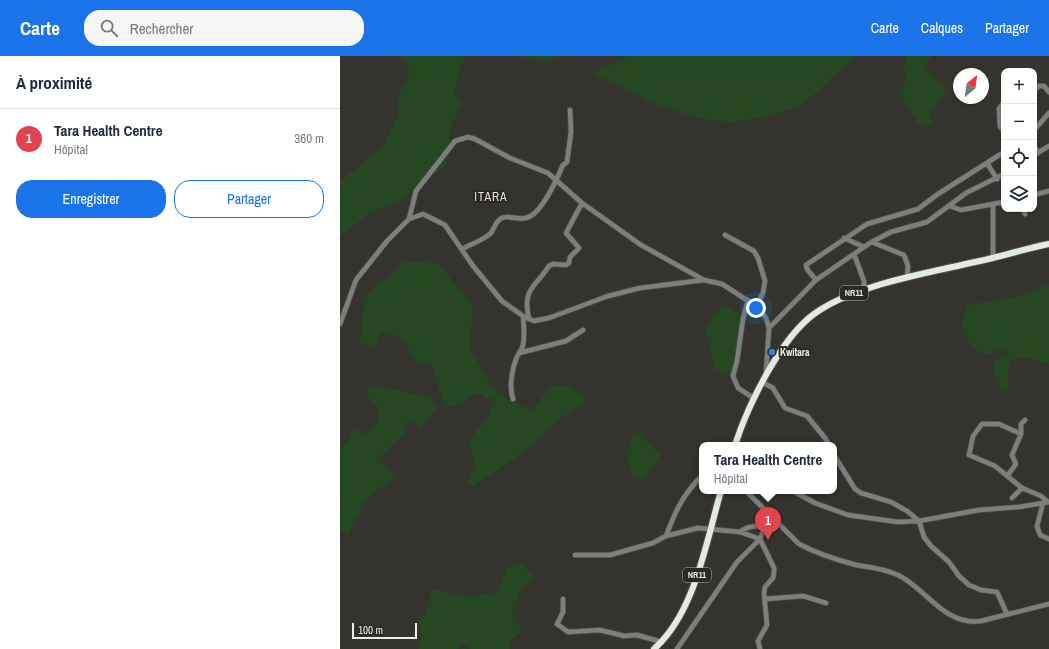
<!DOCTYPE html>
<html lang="fr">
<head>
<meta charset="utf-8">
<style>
	:root { --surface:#fff; --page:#f6f6f7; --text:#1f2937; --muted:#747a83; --line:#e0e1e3; --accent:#1a73e8 }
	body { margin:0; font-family:"Archivo Narrow",sans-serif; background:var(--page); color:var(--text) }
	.controls { position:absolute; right:12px; top:12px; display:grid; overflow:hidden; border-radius:8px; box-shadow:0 1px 3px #0004 }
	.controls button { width:36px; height:36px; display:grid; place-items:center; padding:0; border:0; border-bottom:1px solid var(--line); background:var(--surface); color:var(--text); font:20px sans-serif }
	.compass { position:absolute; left:613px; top:12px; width:36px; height:36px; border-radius:50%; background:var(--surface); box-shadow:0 1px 3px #0004; rotate:29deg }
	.scale { position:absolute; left:12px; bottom:10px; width:65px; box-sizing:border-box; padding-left:4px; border:2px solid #efedea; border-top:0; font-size:11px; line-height:14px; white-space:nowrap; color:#efedea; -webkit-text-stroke:3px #2b2924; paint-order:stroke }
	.you { position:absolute; left:416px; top:252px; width:14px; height:14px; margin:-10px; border:3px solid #fff; border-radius:50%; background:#1a73e8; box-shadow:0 0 0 6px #1a73e833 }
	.badge { display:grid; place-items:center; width:26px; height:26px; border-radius:50%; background:var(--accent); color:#fff; font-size:13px; font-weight:700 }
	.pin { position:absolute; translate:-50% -33px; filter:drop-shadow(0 1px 2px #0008) }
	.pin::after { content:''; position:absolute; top:21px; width:14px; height:12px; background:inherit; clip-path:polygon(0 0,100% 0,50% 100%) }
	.popup { position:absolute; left:359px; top:386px; width:138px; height:52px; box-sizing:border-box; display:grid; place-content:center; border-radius:8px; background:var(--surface); filter:drop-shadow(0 1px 3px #0005); font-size:13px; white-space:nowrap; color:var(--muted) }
	.popup b { font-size:15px; color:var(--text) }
	.popup::after { content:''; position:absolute; left:50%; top:100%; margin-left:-8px; border:8px solid transparent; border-top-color:var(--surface) }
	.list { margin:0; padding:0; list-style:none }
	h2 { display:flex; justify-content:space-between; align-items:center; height:52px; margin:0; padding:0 16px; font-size:17px }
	h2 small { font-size:13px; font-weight:400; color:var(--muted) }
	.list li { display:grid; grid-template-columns:26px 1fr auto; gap:12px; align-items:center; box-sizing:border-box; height:60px; padding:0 16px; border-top:1px solid var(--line) }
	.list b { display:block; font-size:15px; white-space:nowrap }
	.list p { margin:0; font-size:13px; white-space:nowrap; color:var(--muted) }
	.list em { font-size:13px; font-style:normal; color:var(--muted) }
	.actions { display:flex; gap:8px; padding:12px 16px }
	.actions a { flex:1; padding:9px 0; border:1px solid var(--accent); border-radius:16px; text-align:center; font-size:14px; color:var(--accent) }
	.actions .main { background:var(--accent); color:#fff }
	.icon { flex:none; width:22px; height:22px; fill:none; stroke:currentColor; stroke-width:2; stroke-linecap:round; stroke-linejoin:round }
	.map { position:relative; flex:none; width:709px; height:593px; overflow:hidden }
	header { display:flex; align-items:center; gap:24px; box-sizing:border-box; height:56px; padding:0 20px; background:var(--accent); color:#fff }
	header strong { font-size:19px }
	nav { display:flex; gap:22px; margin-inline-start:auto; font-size:14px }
	.search { width:280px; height:36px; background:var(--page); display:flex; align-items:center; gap:10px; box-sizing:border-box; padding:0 14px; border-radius:16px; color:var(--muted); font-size:15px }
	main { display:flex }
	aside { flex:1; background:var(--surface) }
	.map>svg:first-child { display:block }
	.green { fill:#254823 }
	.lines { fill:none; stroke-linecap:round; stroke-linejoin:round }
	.minor-casing { stroke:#53514c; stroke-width:6 }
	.highway-casing { stroke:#53514c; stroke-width:8 }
	.minor { stroke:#7d7f7e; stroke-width:4.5 }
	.highway { stroke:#e3eae6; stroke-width:6 }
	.shop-dot { fill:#3f7fe0; stroke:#2b2924; stroke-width:1.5 }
	.labels { text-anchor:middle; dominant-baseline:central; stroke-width:4; stroke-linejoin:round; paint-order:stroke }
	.shield { fill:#2b2924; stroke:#b4b2af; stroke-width:1 }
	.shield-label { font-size:9px; font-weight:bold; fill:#efedea }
	.poi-label { font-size:10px; font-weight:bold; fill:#efedea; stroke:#2b2924; text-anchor:start }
	.quarter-label { font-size:12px; letter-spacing:1px; fill:#e5e2db; stroke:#2b2924 }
</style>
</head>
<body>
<header>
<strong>Carte</strong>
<div class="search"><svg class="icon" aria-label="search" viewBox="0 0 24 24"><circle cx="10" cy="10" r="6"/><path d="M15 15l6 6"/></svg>Rechercher</div>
<nav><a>Carte</a><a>Calques</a><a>Partager</a></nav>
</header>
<main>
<aside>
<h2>À proximité<small></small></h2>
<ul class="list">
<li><span class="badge" style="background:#e0444e">1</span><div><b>Tara Health Centre</b><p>Hôpital</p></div><em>360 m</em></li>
</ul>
<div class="actions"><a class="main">Enregistrer</a><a>Partager</a></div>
</aside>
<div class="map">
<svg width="709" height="593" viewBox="0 0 709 593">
	<rect width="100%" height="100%" fill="#35332e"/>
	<!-- green -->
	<path class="green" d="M56,0H127L121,8L114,38L122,49L112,66L106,110L59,145L30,157L0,180V126L44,89L59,57L58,39L69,19L68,7Z
		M179,0H222L206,7Z
		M288,0H516L461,50L428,60L391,66L358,62L320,50L252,17Z
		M566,0H592L583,11L608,35L591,54V68L580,70L559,37L567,23L564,14Z
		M64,206L98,207L133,250L130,293L156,337L192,355L211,329L231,331L248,345L224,360L211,370L188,393L132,431L128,426L135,406L128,385L146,364L154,343L145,342L140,337L128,340L127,346L105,352L91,307L77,308L62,282L40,275L36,292L20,287L25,240Z
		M709,229V307L682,301L671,304C666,313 670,323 667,333H661C658,326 647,310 656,304C661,300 666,300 670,296C661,288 654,299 644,298C640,297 637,293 634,291C619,277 621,266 627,249L672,242Z
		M383,249L404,261L393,320L374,313L370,287L364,274Z
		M30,329L90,341L97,352L81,373L74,365H66L63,380L38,403L56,421L27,442L8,478L0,473V394L10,382L11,372L24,378L37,368V349L26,340Z
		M301,375L306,385L321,398L304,425L290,418L287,397L293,378Z
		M181,506L194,521L180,537L172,557L182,576L172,583L169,593H130L122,587L119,593H78L82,578L77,560L85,558L93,533L128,541L157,536L168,511Z"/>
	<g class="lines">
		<!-- minor casing -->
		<g class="minor-casing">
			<path id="minor" d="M694,35L699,30H704L709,36
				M664,46L659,53L660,70L664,76
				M694,74L709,57
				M694,89L698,97
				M694,99L709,90
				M647,107L657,123
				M694,139L709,135
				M610,150L621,154L664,146
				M683,153L685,158
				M69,163L76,135L115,85L128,81L135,83L170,102L208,117L242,147L301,189L364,224
				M385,179L414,195L418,202L425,225L423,237L416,250
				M504,182L524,191
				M532,186L564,199L568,210L567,222
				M122,193C131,188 144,184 151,177C155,172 155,165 162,162C168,159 178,164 186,162C201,159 217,123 223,109L227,106L231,76L230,54
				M514,198L524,225V233
				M653,202V148
				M476,224L467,213L466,209L527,168L578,153L598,138L664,96
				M408,244L403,263L397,305L393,320L398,332L415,343
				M189,263C182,232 195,232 209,210L213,208L226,209L229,207L230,201L239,192L226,177L242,147
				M0,268L16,224L47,185L69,163L83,158L105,169L133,210L162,245L183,260L194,265L209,262L268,240L300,232L364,224L382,228L416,250L426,262L429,272L426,317
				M429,272L476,224L530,187L551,176L587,166L626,137L664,118
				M179,297L226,285L243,274
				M422,326L433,332L445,352L467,360L485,382L489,389
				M173,343C169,331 172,315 176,303C178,298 182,294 183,289C185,279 184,270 183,260
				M681,378L659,368H642L633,380L629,399L655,410L682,432L701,440L708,446
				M494,399L515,433L521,437L551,446L567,455L579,465L584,481L591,490L609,506L619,520L629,529L641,534L657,536L667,558
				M668,419L676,408L672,399L681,378V368L685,364
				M406,435L459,488C476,497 497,504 516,509C529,511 545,513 558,519C587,533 604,570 641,565L709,548
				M453,435L475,447L508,459L558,466L579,465L639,454L679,451L709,446
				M672,442L682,432
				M703,447L697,470L700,479L709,483
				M400,476C411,466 427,473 439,468
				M326,480C335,456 343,438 362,420
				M235,499H270L313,487L326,480L358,472L400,476L420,483L434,512V517L433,522L425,531L424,537L427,569L418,585L420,593
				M223,543V556L217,568L228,576L260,574L284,580L297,579L322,586
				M425,543L463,540L486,547
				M337,593L397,506L420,483L425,470"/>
		</g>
		<!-- highway casing -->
		<g class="highway-casing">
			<path id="highway" d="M395,389C408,349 440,283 474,258C513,229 588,217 635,206C660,201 684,193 709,188
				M314,593C355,557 366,486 381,435"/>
		</g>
		<!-- minor -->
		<use href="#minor" class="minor"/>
		<!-- highway -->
		<use href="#highway" class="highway"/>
	</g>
	<!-- markers -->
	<circle class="shop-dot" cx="432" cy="296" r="4"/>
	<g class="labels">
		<!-- shield labels -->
		<g class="shield">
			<rect x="500" y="230" width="28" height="14" rx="3"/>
			<rect x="343" y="512" width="28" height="14" rx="3"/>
		</g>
		<g class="shield-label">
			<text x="514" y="237">NR11</text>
			<text x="357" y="519">NR11</text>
		</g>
		<!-- poi labels -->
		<g class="poi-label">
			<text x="440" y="296">Kwitara</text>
		</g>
		<!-- quarter labels -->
		<g class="quarter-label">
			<text x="151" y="141">ITARA</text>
		</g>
	</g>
</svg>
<div class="controls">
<button>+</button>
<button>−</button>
<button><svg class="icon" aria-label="locate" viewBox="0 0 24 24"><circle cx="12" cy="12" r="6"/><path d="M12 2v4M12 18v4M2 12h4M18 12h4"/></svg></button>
<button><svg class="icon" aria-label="layers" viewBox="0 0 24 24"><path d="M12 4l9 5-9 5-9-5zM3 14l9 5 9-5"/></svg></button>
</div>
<svg class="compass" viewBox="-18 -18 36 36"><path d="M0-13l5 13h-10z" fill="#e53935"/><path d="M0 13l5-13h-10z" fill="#747a83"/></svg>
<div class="scale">100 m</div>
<div class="you"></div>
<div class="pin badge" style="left:428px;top:484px;background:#e0444e">1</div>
<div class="popup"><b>Tara Health Centre</b>Hôpital</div>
</div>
</main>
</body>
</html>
